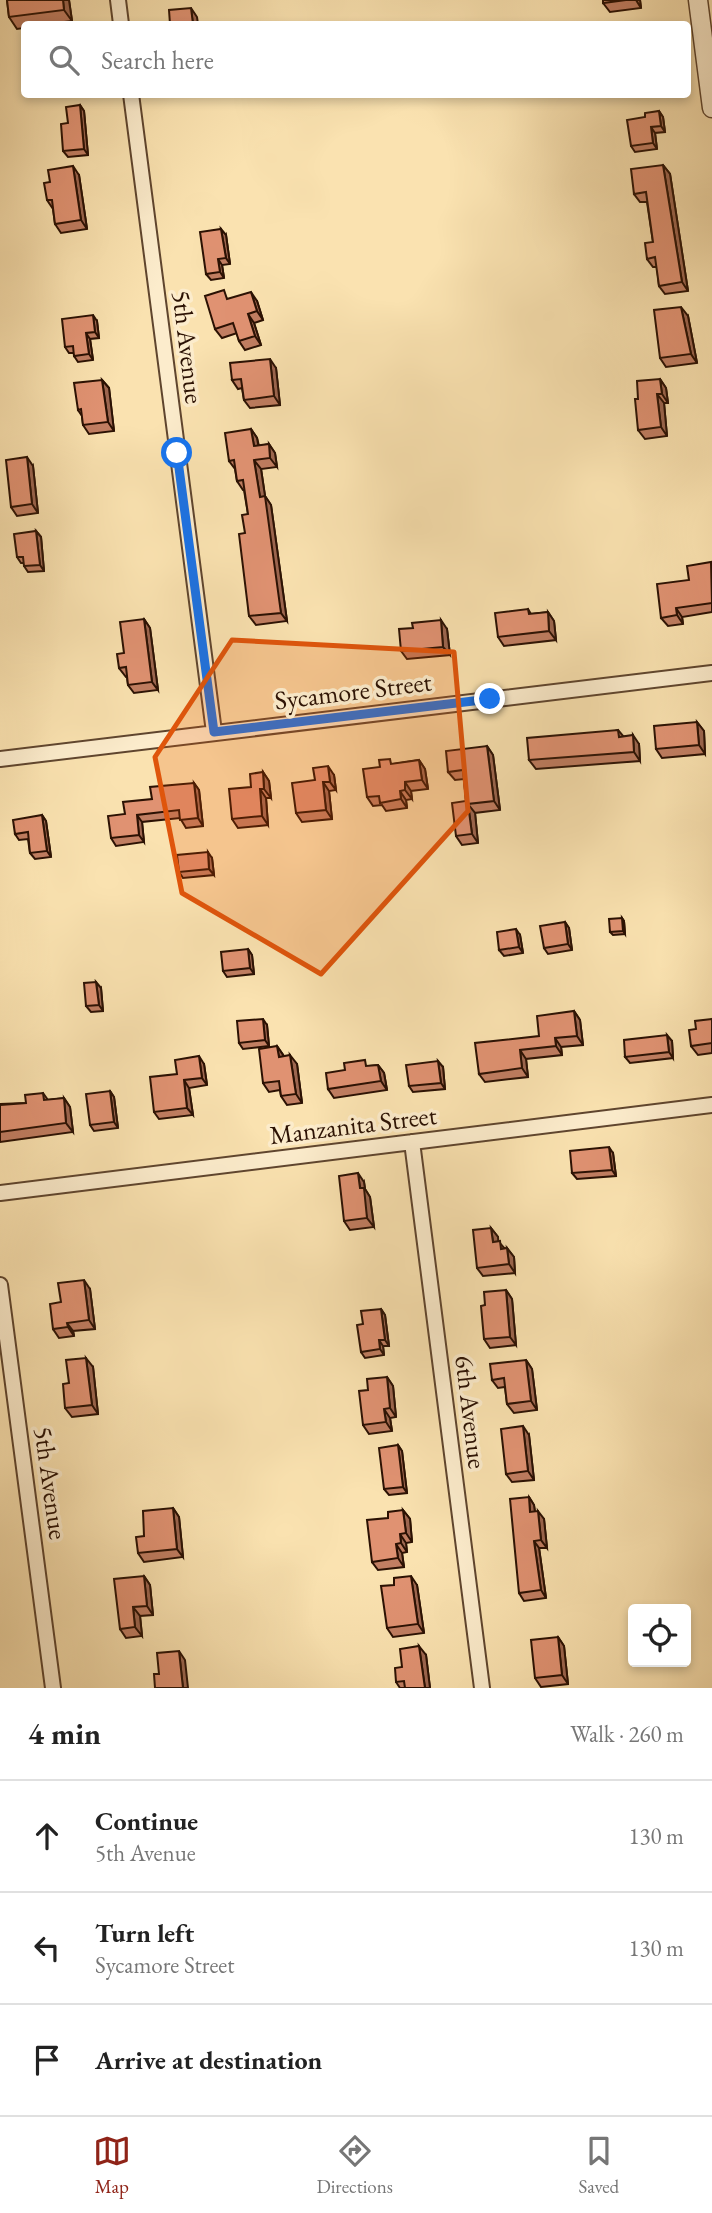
<!DOCTYPE html>
<html lang="en">
<head>
<meta charset="utf-8">
<style>
	:root { --surface:#fff; --page:#f2f2f2; --text:#222; --muted:#767676; --line:#e0e0e0; --accent:#8f2418 }
	body { margin:0; font-family:"EB Garamond",serif; background:var(--page); color:var(--text) }
	.controls { position:absolute; right:21px; bottom:21px; display:grid; overflow:hidden; border-radius:7px; box-shadow:0 4px 10px #0003 }
	.controls button { width:63px; height:63px; display:grid; place-items:center; padding:0; border:0; border-bottom:2px solid var(--line); background:var(--surface); color:var(--text); font:35px sans-serif }
	.stop { position:absolute; width:21px; height:21px; margin:-16px; border:5px solid #1a73e8; border-radius:50%; background:#fff }
	.stop.end { background:#1a73e8; border-color:#fff; box-shadow:0 2px 7px #0008 }
	.list { margin:0; padding:0; list-style:none }
	h2 { display:flex; justify-content:space-between; align-items:center; height:91px; margin:0; padding:0 28px; font-size:30px }
	h2 small { font-size:23px; font-weight:400; color:var(--muted) }
	.list li { display:grid; grid-template-columns:46px 1fr auto; gap:21px; align-items:center; box-sizing:border-box; height:112px; padding:0 28px; border-top:2px solid var(--line) }
	.list b { display:block; font-size:26px; white-space:nowrap }
	.list p { margin:0; font-size:23px; white-space:nowrap; color:var(--muted) }
	.list em { font-size:23px; font-style:normal; color:var(--muted) }
	.icon { flex:none; width:38px; height:38px; fill:none; stroke:currentColor; stroke-width:2; stroke-linecap:round; stroke-linejoin:round }
	.map { position:relative; flex:none; width:712px; height:1688px; overflow:hidden }
	.search { position:absolute; background:var(--surface); box-shadow:0 4px 10px #0003; left:21px; right:21px; top:21px; height:77px; display:flex; align-items:center; gap:18px; box-sizing:border-box; padding:0 24px; border-radius:7px; color:var(--muted); font-size:26px }
	.sheet { height:427px; background:var(--surface) }
	nav { display:flex; justify-content:space-around; align-items:center; box-sizing:border-box; height:98px; border-top:2px solid var(--line); background:var(--surface); font-size:19px; color:var(--muted) }
	nav a { display:grid; justify-items:center; gap:4px }
	nav .on { color:var(--accent) }
	.map>svg:first-child { display:block }
	.lines { fill:none; stroke-linecap:round; stroke-linejoin:round }
	.minor-casing { stroke:#5f452e; stroke-width:18 }
	.tertiary-casing { stroke:#5f452e; stroke-width:21 }
	.minor { stroke:#fceccc; stroke-width:14 }
	.tertiary { stroke:#fceccc; stroke-width:18 }
	.wall { fill:#c17e62; stroke:#2b1103; stroke-width:2 }
	.shaded-wall { fill:#9d6650; stroke:#2b1103; stroke-width:2 }
	.building { fill:#e09272; stroke:#2b1103; stroke-width:2 }
	.route { stroke:#1a73e8; stroke-width:9 }
	.marked { fill:#df550c; fill-opacity:0.2; stroke:#df550c; stroke-width:5; stroke-linejoin:round }
	.labels { text-anchor:middle; dominant-baseline:central; stroke-width:7; stroke-linejoin:round; paint-order:stroke }
	.street-label { font-size:26px; fill:#2b1103; stroke:#fceccc }
</style>
</head>
<body>
<div class="map">
<svg width="712" height="1688" viewBox="0 0 712 1688">
	<rect width="100%" height="100%" fill="#fae2b0"/>
	<filter id="stains"><feTurbulence type="fractalNoise" baseFrequency=".00286" numOctaves="4"/><feColorMatrix values="0 0 0 0 .2 0 0 0 0 .09 0 0 0 0 .02 0 0 0 .5 -.17"/></filter>
	<radialGradient id="worn" r=".72"><stop offset=".6" stop-color="#630" stop-opacity="0"/><stop offset="1" stop-color="#630" stop-opacity=".3"/></radialGradient>
	<g class="lines">
		<!-- minor casing -->
		<g class="minor-casing">
			<path id="minor" d="M118,0L121,24
				M131,94L214,732
				M0,759L712,673
				M412,1142L482,1688
				M0,1193L712,1105
				M0,1285L53,1688"/>
		</g>
		<!-- tertiary casing -->
		<g class="tertiary-casing">
			<path id="tertiary" d="M698,0L712,108"/>
		</g>
		<!-- minor -->
		<use href="#minor" class="minor"/>
		<!-- tertiary -->
		<use href="#tertiary" class="tertiary"/>
	</g>
	<!-- wall -->
	<path class="wall" d="M7,0H69L72,21L49,24H24V28L17,29L9,17Z
		M603,0H640L641,8L610,12L603,3Z
		M80,105L84,111L88,155L68,157L63,151L68,123Z
		M659,111L663,117L665,132L655,133L657,149L635,152L631,146L645,117Z
		M663,165L670,174L688,291L665,294L659,286L657,267H653L647,259L653,242L647,202H640L634,194Z
		M79,175L87,229L61,233L55,224L53,209L47,200L50,182Z
		M226,235L230,264L222,265L224,278L211,280L206,274Z
		M229,299L257,301L263,320L254,323L261,345L245,350L239,341L237,333L222,338L215,329Z
		M688,316L697,363L666,367L660,358Z
		M97,321L99,338L90,339L93,360L78,362L74,356V353H69L65,347Z
		M276,368L280,405L250,408L244,400L242,388L238,389L232,380Z
		M660,379L666,388L668,403H664L667,436L645,439L638,430V399Z
		M102,380L109,388L114,431L89,434L83,425L82,416L78,410Z
		M251,429L257,438L259,446L269,444L275,453L277,467L261,469L265,496L271,505L287,621L256,625L249,616L245,533L248,514L244,490H243L237,481L235,469L229,461Z
		M33,466L38,513L17,516L11,507Z
		M36,531L41,537L44,571L28,572L24,566V563H21L17,557Z
		M712,563V612L682,617L683,624L668,626L661,618L689,580Z
		M528,609L531,614L548,612L554,621L556,640L504,646L498,637Z
		M144,619L150,628L158,690L134,693L128,685L127,677H126L119,668L124,653Z
		M447,629L450,655L407,659L401,651Z
		M697,722L704,731L705,754L662,758L656,749Z
		M618,730L623,736L639,744L640,761L536,769L529,760Z
		M487,746L493,755L500,810L475,813L478,843L462,845L456,836L466,801L464,779L455,780L448,772Z
		M419,760L425,769L428,789L411,791L412,799L406,800L407,808L386,811L382,805L373,806L367,797L394,764Z
		M263,772L269,781L271,798H266L268,825L238,828L232,819L251,787Z
		M334,775L336,790L329,791L332,819L302,822L296,813L315,780Z
		M194,783L199,790L203,826L186,828L180,818L142,822L144,842L116,846L111,838L125,814L152,799Z
		M42,815L46,821L51,857L35,859L30,853L28,839L19,840L15,834Z
		M212,858L214,875L183,878L179,872Z
		M622,918L624,921L625,934L613,935L610,932Z
		M565,922L569,928L572,950L548,954L544,948Z
		M520,935L523,953L504,956L499,950Z
		M248,949L252,955L254,974L227,977L223,971Z
		M101,988L103,1011L91,1012L86,1006Z
		M574,1011L580,1020L583,1045L561,1047L562,1055L526,1059L528,1077L485,1082L479,1074L539,1036Z
		M712,1019V1053L698,1055L691,1046L696,1029Z
		M267,1025L269,1046L243,1049L239,1043Z
		M672,1041L673,1058L630,1063L625,1057Z
		M277,1046L284,1056L297,1064L302,1103L287,1105L281,1096L280,1090L269,1092L263,1083Z
		M204,1064L207,1085L189,1088L193,1115L159,1119L154,1112L177,1074Z
		M378,1065L384,1073L387,1090L334,1098L328,1089L369,1066Z
		M443,1067L445,1089L413,1092L409,1086Z
		M110,1091L114,1097L118,1128L94,1131L90,1125Z
		M43,1093L48,1100L64,1098L70,1107L73,1132L0,1142V1104L26,1103Z
		M613,1153L616,1176L577,1179L572,1173Z
		M364,1182L365,1189L370,1197L374,1227L350,1230L344,1221Z
		M491,1228L498,1237V1241L505,1249L507,1248L514,1257L515,1273L483,1276L477,1268Z
		M90,1289L95,1329L73,1331L74,1336L59,1338L53,1329L61,1302Z
		M506,1290L512,1299L516,1345L490,1348L484,1339L485,1305Z
		M381,1309L385,1315L389,1346H383L384,1355L365,1358L361,1352L363,1324Z
		M526,1360L532,1369L537,1410L514,1413L507,1404L505,1387L498,1388L492,1380Z
		M93,1367L98,1414L72,1417L65,1408L69,1383Z
		M387,1377L393,1386L396,1417L390,1418L392,1431L369,1434L363,1425L368,1390Z
		M529,1435L534,1480L512,1482L506,1474Z
		M398,1445L402,1451L407,1493L389,1495L384,1489Z
		M529,1497L534,1505L535,1512L544,1519L547,1548H539L546,1598L524,1601L519,1593Z
		M173,1508L179,1517L183,1557L144,1562L138,1553L144,1536Z
		M403,1510L410,1519L412,1542L406,1543L407,1552L402,1553L404,1567L378,1570L372,1562L388,1518Z
		M144,1576L150,1585L153,1615L140,1616L142,1636L126,1638L120,1629Z
		M394,1585H417L424,1633L393,1637L387,1628Z
		M558,1637L564,1646L568,1684L541,1687L535,1678Z
		M426,1655L430,1688H400L396,1682L402,1667Z"/>
	<!-- shaded-wall -->
	<path class="shaded-wall" d="M63,0H69L72,21L64,10Z
		M636,0H640L641,8Z
		M191,8L197,17L198,24H193Z
		M80,105L84,111L88,155L84,149Z
		M659,111L663,117L665,132L661,126Z
		M651,127L655,133L657,149L653,143Z
		M663,165L670,174L688,291L682,282Z
		M73,166L79,175L87,229L81,220Z
		M221,229L226,235L230,264L226,258Z
		M218,259L222,265L224,278L220,272Z
		M251,292L257,301L263,320L257,311Z
		M681,307L688,316L697,363L691,354Z
		M248,314L254,323L261,345L255,336Z
		M93,315L97,321L99,338L95,332Z
		M86,333L90,339L93,360L89,354Z
		M270,359L276,368L280,405L274,396Z
		M660,379L666,388L668,403L662,394Z
		M102,380L109,388L114,431L108,422Z
		M657,394L664,403L667,436L661,427Z
		M251,429L257,438L260,455L254,446Z
		M269,444L275,453L277,467L270,458Z
		M27,457L33,466L38,513L32,504Z
		M254,460L261,469L265,496L271,505L287,621L281,613L260,497Z
		M36,531L41,537L44,571L40,565Z
		M676,608L682,617L683,624L677,615Z
		M548,612L554,621L556,640L549,631Z
		M144,619L150,628L158,690L152,682Z
		M441,620L447,629L450,655L443,647Z
		M697,722L704,731L705,754L699,745Z
		M633,735L639,744L640,761L634,752Z
		M487,746L493,755L500,810L494,801Z
		M419,760L425,769L428,789L422,780Z
		M328,766L334,775L336,790L330,782Z
		M263,772L269,781L271,798L264,789Z
		M323,782L329,791L332,819L326,810Z
		M405,782L411,791L412,799L405,790Z
		M194,783L199,790L203,826L198,818Z
		M260,789L266,798L268,825L262,816Z
		M400,791L406,800L407,808L401,799Z
		M468,804L475,813L478,843L472,834Z
		M42,815L46,821L51,857L47,851Z
		M137,815L142,822L144,842L139,835Z
		M208,852L212,858L214,875L209,869Z
		M622,918L624,921L625,934L623,931Z
		M565,922L569,928L572,950L568,944Z
		M516,929L520,935L523,953L519,947Z
		M248,949L252,955L254,974L250,968Z
		M96,982L101,988L103,1011L99,1005Z
		M574,1011L580,1020L583,1045L577,1036Z
		M263,1019L267,1025L269,1046L265,1040Z
		M667,1035L672,1041L673,1058L669,1052Z
		M555,1038L561,1047L562,1055L556,1046Z
		M277,1046L283,1055L285,1066L279,1057Z
		M520,1050L526,1059L528,1077L522,1068Z
		M290,1055L297,1064L302,1103L296,1094Z
		M199,1056L204,1064L207,1085L202,1078Z
		M438,1061L443,1067L445,1089L441,1083Z
		M378,1065L384,1073L387,1090L381,1081Z
		M184,1080L189,1088L193,1115L187,1108Z
		M110,1091L114,1097L118,1128L114,1122Z
		M64,1098L70,1107L73,1132L66,1123Z
		M609,1147L613,1153L616,1176L612,1170Z
		M358,1173L364,1182L365,1189L370,1197L374,1227L367,1218L360,1188Z
		M491,1228L498,1237L499,1250L493,1242Z
		M507,1248L514,1257L515,1273L509,1264Z
		M84,1280L90,1289L95,1329L89,1320Z
		M506,1290L512,1299L516,1345L510,1337Z
		M381,1309L385,1315L389,1346L385,1340Z
		M67,1323L73,1331L74,1336L68,1327Z
		M379,1340L383,1346L384,1355L380,1349Z
		M86,1358L93,1367L98,1414L92,1405Z
		M526,1360L532,1369L537,1410L531,1401Z
		M387,1377L393,1386L396,1417L390,1408Z
		M384,1409L390,1418L392,1431L386,1422Z
		M523,1426L529,1435L534,1480L528,1471Z
		M398,1445L402,1451L407,1493L403,1487Z
		M529,1497L534,1505L536,1520L530,1512Z
		M173,1508L179,1517L183,1557L177,1549Z
		M403,1510L410,1519L412,1542L406,1533Z
		M538,1511L544,1519L547,1548L541,1540Z
		M400,1534L406,1543L407,1552L401,1543Z
		M534,1541L539,1548L546,1598L541,1590Z
		M396,1544L402,1553L404,1567L398,1558Z
		M144,1576L150,1585L153,1615L147,1606Z
		M411,1576L417,1585L424,1633L418,1624Z
		M133,1607L140,1616L142,1636L135,1627Z
		M558,1637L564,1646L568,1684L562,1675Z
		M419,1646L426,1655L430,1688H425Z
		M179,1651L185,1660L188,1688H183Z"/>
	<!-- building -->
	<path class="building" d="M7,0H63L64,10L9,17Z
		M603,0H626L603,3Z
		M191,8L193,24H170L169,10Z
		M80,105L84,149L63,151L61,124L68,123L66,107Z
		M659,111L661,126L651,127L653,143L631,146L627,120L645,117V113Z
		M663,165L682,282L659,286L655,257L647,259L645,243L653,242L646,192L634,194L631,169Z
		M73,166L81,220L55,224L52,200H47L44,183L50,182L48,170Z
		M221,229L226,258L218,259L220,272L206,274L200,232Z
		M224,290L227,299L251,292L257,311L248,314L255,336L239,341L233,323L215,329L205,296Z
		M681,307L691,354L660,358L654,310Z
		M93,315L95,332L86,333L89,354L74,356L73,346L65,347L62,319Z
		M270,359L274,396L244,400L241,379L232,380L230,363Z
		M660,379L662,394H657L661,427L638,430L635,399H638L637,381Z
		M102,380L108,422L83,425L81,409L78,410L74,383Z
		M251,429L254,446L269,444L270,458L254,460L260,497L265,496L281,613L249,616L239,534L245,533L242,515L248,514L243,480L237,481L234,460L229,461L225,433Z
		M27,457L32,504L11,507L6,460Z
		M36,531L40,565L24,566L23,557H17L14,534Z
		M711,562L712,603L676,608L677,615L661,618L657,584L689,580L687,566Z
		M528,609L529,614L548,612L549,631L498,637L495,613Z
		M144,619L152,682L128,685L126,667L119,668L117,654L124,653L120,622Z
		M441,620L443,647L401,651L399,629L413,628L412,623Z
		M697,722L699,745L656,749L654,726Z
		M618,730L619,737L633,735L634,752L529,760L527,738Z
		M487,746L494,801L468,804L472,834L456,836L452,803L466,801L463,770L448,772L446,751Z
		M390,759L391,764L419,760L422,780L405,782V790L400,791L401,799L380,803L379,796L367,797L363,769L380,767L379,760Z
		M328,766L330,782H323L326,810L296,813L292,783L315,780L313,768Z
		M263,772L264,789H260L262,816L232,819L229,789L251,787L250,774Z
		M194,783L198,818L180,820L179,810L137,815L139,835L111,838L108,816L125,814L123,802L152,799L150,787Z
		M42,815L47,851L30,853L28,832L15,834L13,820Z
		M208,852L209,869L179,872L177,855Z
		M622,918L623,931L610,932L609,919Z
		M565,922L568,944L544,948L540,926Z
		M516,929L519,947L499,950L497,932Z
		M248,949L250,968L223,971L221,952Z
		M96,982L99,1005L86,1006L84,983Z
		M574,1011L577,1036L555,1038L556,1046L520,1050L522,1068L479,1074L475,1043L539,1036L537,1016Z
		M263,1019L265,1040L239,1043L237,1021Z
		M712,1019V1043L691,1046L689,1030L696,1029L695,1021Z
		M667,1035L669,1052L625,1057L624,1040Z
		M277,1046L279,1057L290,1055L296,1094L281,1096L279,1081L263,1083L259,1049Z
		M199,1056L202,1078L184,1080L187,1108L154,1112L150,1077L177,1074L175,1060Z
		M365,1060L366,1066L378,1065L381,1081L328,1089L326,1073L345,1070L344,1063Z
		M438,1061L441,1083L409,1086L406,1065Z
		M110,1091L114,1122L90,1125L86,1094Z
		M43,1093L44,1100L64,1098L66,1123L0,1132V1105L26,1103L25,1095Z
		M609,1147L612,1170L572,1173L570,1151Z
		M358,1173L360,1188H364L367,1218L344,1221L339,1176Z
		M491,1228L493,1242L500,1241L501,1249L507,1248L509,1264L477,1268L473,1230Z
		M84,1280L89,1320L67,1323L68,1327L53,1329L50,1304L61,1302L58,1283Z
		M506,1290L510,1337L484,1339L481,1306L485,1305L484,1292Z
		M381,1309L385,1340H379L380,1349L361,1352L357,1325L363,1324L361,1311Z
		M86,1358L92,1405L65,1408L63,1384L69,1383L66,1360Z
		M526,1360L531,1401L507,1404L504,1378L492,1380L490,1364Z
		M387,1377L390,1408L384,1409L386,1422L363,1425L359,1391L368,1390L367,1379Z
		M523,1426L528,1471L506,1474L501,1429Z
		M398,1445L403,1487L384,1489L379,1448Z
		M529,1497L530,1512L538,1511L541,1540L534,1541L541,1590L519,1593L510,1499Z
		M173,1508L177,1549L138,1553L136,1537L144,1536L143,1511Z
		M403,1510L406,1533L400,1534L401,1543L396,1544L398,1558L372,1562L367,1520L388,1518V1512Z
		M144,1576L147,1606L133,1607L135,1627L120,1629L114,1579Z
		M411,1576L418,1624L387,1628L381,1586L394,1585V1578Z
		M558,1637L562,1675L535,1678L531,1640Z
		M419,1646L425,1688H405L404,1681L396,1682L395,1668L402,1667L400,1649Z
		M179,1651L183,1688H155L154,1674H159L157,1653Z"/>
	<g class="lines">
		<!-- route -->
		<path class="route" d="M177,453L214,732L490,699"/>
	</g>
	<!-- marked area -->
	<path class="marked" d="M232,640L454,652L468,811L321,974L182,893L155,757Z"/>
	<g class="labels">
		<!-- street labels -->
		<g class="street-label">
			<text transform="translate(188 347) rotate(83)">5th Avenue</text>
			<text transform="translate(353 691) rotate(-7)">Sycamore Street</text>
			<text transform="translate(353 1125) rotate(-7)">Manzanita Street</text>
			<text transform="translate(471 1412) rotate(83)">6th Avenue</text>
			<text transform="translate(51 1483) rotate(82)">5th Avenue</text>
		</g>
	</g>
	<rect width="100%" height="100%" filter="url(#stains)"/>
	<rect width="100%" height="100%" fill="url(#worn)"/>
</svg>
<div class="controls">
<button><svg class="icon" aria-label="locate" viewBox="0 0 24 24"><circle cx="12" cy="12" r="6"/><path d="M12 2v4M12 18v4M2 12h4M18 12h4"/></svg></button>
</div>
<div class="stop" style="left:177px;top:453px"></div>
<div class="stop end" style="left:490px;top:699px"></div>
<div class="search"><svg class="icon" aria-label="search" viewBox="0 0 24 24"><circle cx="10" cy="10" r="6"/><path d="M15 15l6 6"/></svg>Search here</div>
</div>
<section class="sheet">
<h2>4 min<small>Walk · 260 m</small></h2>
<ul class="list">
<li><svg class="icon" aria-label="ahead" viewBox="0 0 24 24"><path d="M12 20V5M6 11l6-6 6 6"/></svg><div><b>Continue</b><p>5th Avenue</p></div><em>130 m</em></li>
<li><svg class="icon" aria-label="left" viewBox="0 0 24 24"><path d="M17 20v-9H6M10 6l-5 5 5 5"/></svg><div><b>Turn left</b><p>Sycamore Street</p></div><em>130 m</em></li>
<li><svg class="icon" aria-label="arrive" viewBox="0 0 24 24"><path d="M6 21V4h12l-3 4 3 4H6"/></svg><div><b>Arrive at destination</b></div></li>
</ul>
</section>
<nav>
<a class="on"><svg class="icon" aria-label="map" viewBox="0 0 24 24"><path d="M3 6l6-2 6 2 6-2v14l-6 2-6-2-6 2zM9 4v14M15 6v14"/></svg>Map</a>
<a><svg class="icon" aria-label="directions" viewBox="0 0 24 24"><path d="M12 3l9 9-9 9-9-9zM9 14v-3h6M13 9l2 2-2 2"/></svg>Directions</a>
<a><svg class="icon" aria-label="saved" viewBox="0 0 24 24"><path d="M7 4h10v16l-5-4-5 4z"/></svg>Saved</a>
</nav>
</body>
</html>
